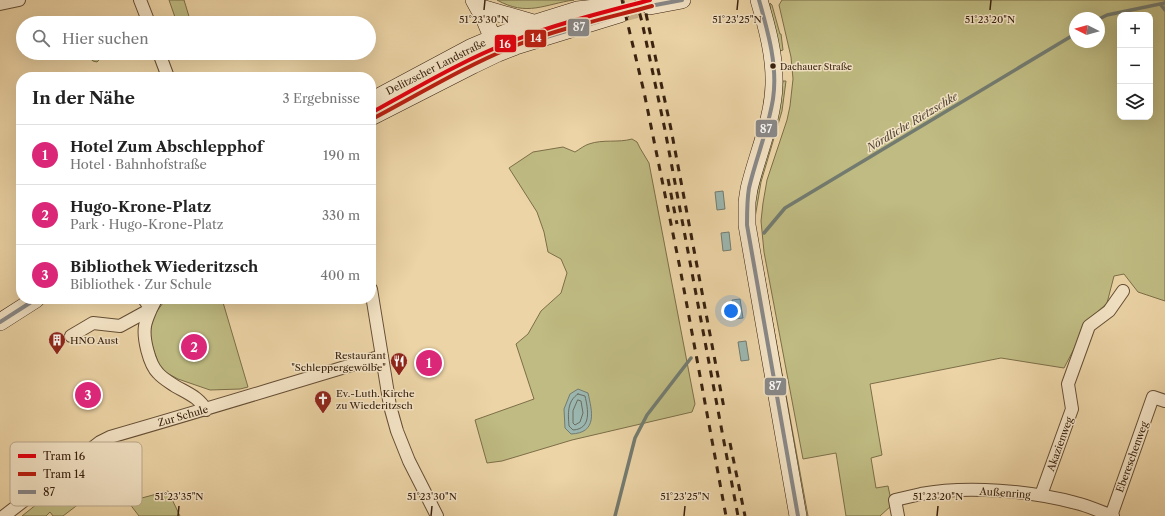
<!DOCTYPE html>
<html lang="de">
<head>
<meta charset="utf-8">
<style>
	:root { --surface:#fff; --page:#f2f2f2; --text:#222; --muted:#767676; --line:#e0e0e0; --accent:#db2777 }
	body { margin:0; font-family:"Libre Caslon Text",serif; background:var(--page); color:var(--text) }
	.controls { position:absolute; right:12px; top:12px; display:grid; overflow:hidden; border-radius:8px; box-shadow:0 4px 16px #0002 }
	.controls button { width:36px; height:36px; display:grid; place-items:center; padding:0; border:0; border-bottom:1px solid var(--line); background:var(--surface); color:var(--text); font:20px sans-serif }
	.compass { position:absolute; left:1069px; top:12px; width:36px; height:36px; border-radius:50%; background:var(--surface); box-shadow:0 4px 16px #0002; rotate:276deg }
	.you { position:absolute; left:731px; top:311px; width:14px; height:14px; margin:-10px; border:3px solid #fff; border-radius:50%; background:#1a73e8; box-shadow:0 0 0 6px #1a73e833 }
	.badge { display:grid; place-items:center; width:26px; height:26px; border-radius:50%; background:var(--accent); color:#fff; font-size:13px; font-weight:700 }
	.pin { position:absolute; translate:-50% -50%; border:2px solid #fff; box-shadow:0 1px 4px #0006 }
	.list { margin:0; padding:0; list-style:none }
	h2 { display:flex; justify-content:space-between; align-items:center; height:52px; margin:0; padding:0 16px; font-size:17px }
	h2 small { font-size:13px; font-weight:400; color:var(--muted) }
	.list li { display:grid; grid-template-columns:26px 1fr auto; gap:12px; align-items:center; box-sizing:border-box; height:60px; padding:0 16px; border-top:1px solid var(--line) }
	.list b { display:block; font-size:15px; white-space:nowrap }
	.list p { margin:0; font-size:13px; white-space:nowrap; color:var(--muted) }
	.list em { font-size:13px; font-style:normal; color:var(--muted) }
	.icon { flex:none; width:22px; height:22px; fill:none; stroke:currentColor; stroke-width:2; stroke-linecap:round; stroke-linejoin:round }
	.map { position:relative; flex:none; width:1165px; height:516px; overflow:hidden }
	.search { position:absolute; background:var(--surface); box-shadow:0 4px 16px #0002; left:16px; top:16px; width:360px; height:44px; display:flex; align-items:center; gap:10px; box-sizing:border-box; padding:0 14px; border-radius:22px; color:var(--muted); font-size:15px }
	.panel { position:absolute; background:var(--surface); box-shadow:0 4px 16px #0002; left:16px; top:72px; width:360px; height:232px; border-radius:16px }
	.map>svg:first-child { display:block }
	.green { fill:#bfbb82; stroke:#7c6e48; fill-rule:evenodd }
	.water { fill:#9bb7b0; stroke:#737b70 }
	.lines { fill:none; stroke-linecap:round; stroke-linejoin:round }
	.shore { stroke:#6a6c60; stroke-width:1 }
	.stream { stroke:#737b70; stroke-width:3.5 }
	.secondary-tunnel { stroke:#c8b088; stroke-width:17; stroke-dasharray:17 8; stroke-linecap:butt }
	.street-casing { stroke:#654e35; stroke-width:14 }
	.secondary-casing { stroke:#38210f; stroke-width:18 }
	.street { stroke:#f3e3c5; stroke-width:12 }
	.secondary { stroke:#f3e3c5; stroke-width:17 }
	.rail { stroke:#38210f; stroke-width:3; stroke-dasharray:7 7; stroke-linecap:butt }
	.bus-1-casing { stroke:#f3e3c5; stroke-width:7 }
	.bus-1 { stroke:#888; stroke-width:4 }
	.tram-1-casing { stroke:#f3e3c5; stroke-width:7 }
	.tram-2-casing { stroke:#f3e3c5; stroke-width:7 }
	.tram-1 { stroke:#e3000f; stroke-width:4 }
	.tram-2 { stroke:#bb1e10; stroke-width:4 }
	.ticks { fill:none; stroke:#38210f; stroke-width:1.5 }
	.bus-dot { fill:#38210f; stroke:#f3e3c5; stroke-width:1.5 }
	.labels { text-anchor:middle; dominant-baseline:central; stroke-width:3; stroke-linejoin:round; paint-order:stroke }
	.bus-label { font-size:9px; fill:#38210f; stroke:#f3e3c5; text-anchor:start }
	.street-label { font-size:10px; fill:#38210f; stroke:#f3e3c5 }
	.poi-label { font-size:10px; fill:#38210f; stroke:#f3e3c5; text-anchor:start }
	.water-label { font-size:11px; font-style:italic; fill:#514637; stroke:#f3e3c5 }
	.key { fill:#f3e3c5; stroke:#bba98e; stroke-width:1 }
	.key-label { font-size:11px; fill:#38210f }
	.ticks-label { font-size:10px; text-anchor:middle; fill:#38210f; stroke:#f3e3c5; stroke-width:3; stroke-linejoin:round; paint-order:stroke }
	.line-badge { stroke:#f3e3c5; stroke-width:1.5 }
	.badge-label { font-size:11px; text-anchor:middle; font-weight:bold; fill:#fff }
</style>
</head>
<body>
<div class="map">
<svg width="1165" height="516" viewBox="0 0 1165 516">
	<rect width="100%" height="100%" fill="#ecd4a6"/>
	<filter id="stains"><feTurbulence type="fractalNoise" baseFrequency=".005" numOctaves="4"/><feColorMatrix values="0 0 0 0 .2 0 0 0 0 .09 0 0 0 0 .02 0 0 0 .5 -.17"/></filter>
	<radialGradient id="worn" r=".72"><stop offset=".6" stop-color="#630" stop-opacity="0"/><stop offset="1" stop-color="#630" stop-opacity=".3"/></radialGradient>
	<!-- green -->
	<path class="green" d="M169,0H184L191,23H177Z
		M497,0H574C545,4 527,17 497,0Z
		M782,0H1165V301L1138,292L1124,274L1114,276L1107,303L1089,320L1064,368L1001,358L870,384L882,455L871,458L876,488L888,486L892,505L880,516H846L836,453L803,459L764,252L761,221L763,203L767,180L787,120L790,106L793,79L791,57L779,5ZM1120,15H1150V117H1120ZM1075,18H1099V42H1075Z
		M770,3L772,5L780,34H781L783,50L780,51L770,10Z
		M84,53H101C102,57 100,59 97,62L93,61Z
		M783,81H786L782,111L761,182L754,224V204L780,102Z
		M632,139L637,142L640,148L649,163L695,404L692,412L572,440L502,461L487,463L475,420L534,399L516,344L528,334L541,311L561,293L567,273L561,259L548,252L544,232L537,212L509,168L533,152L563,147L575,152C580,149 585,145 589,144C603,139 618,143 632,139Z
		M763,269L808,516H805Z
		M166,299H222L248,387L240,389L210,390L178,379L167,373L159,365L150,340L151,327L154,315Z
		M122,448L138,499L168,491L180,516H139L129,503L131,492L115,452V449Z
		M97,456L119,498L107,483L92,494L88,489L81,495L84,500L63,516H53L50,512L46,516H22Z"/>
	<!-- water -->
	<path class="water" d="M723,191L725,209L717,210L715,192Z
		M729,232L731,250L723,251L721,233Z
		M740,299L743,318L735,319L732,300Z
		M746,341L749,360L741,361L738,342Z
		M578,389L588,393C592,411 598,433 571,434L565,428L564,409L570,394Z"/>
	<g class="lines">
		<!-- shore -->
		<path class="shore" d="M578,394L585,396C588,409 592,429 573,430L569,426C568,414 567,401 578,394Z
			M578,400L581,401L583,413L580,422L575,425L573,423V411Z"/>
		<!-- stream -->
		<path class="stream" d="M1160,4L1165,10
			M1099,19L1107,15L1165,3
			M764,233L785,208L1075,34
			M615,516L635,438L647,415L691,358"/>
		<!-- secondary-tunnel -->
		<path class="secondary-tunnel" d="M620,14L650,6"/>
		<!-- street casing -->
		<g class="street-casing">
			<path id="street" d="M140,0L149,23
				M0,4L19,0
				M159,53L168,77
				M371,289L390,406L397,431L409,461L437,516
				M144,299L151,309L156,299
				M71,336L93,323L120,326L151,309C149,314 146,320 145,326C143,338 149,364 158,373C162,378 169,382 175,386C187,393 199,397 206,410
				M1041,495L1072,409L1068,384L1089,326L1109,311L1123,291
				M4,516L100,442L110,437C201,411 291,383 382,356
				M898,516L895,500C904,498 912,496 921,494C968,485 1031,491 1076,503C1089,506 1101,512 1113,516
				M1111,516L1153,397L1165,401"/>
		</g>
		<!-- secondary casing -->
		<g class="secondary-casing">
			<path id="secondary" d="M474,0L485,20L497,49
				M759,0C767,27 775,56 774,85C773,120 757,155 749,189L747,202V225L798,516
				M650,6L682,0
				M478,7L533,23
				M371,101L472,47L510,31L577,10L595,8L616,4
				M371,117L473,65L498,53L516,46L620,14
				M0,322L36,299"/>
		</g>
		<!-- street -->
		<use href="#street" class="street"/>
		<!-- secondary -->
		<use href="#secondary" class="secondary"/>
		<!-- rail -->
		<path class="rail" d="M622,0L644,92L680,268L726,516
			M636,0L642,22L665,130L738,516
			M643,0L671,129L724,408
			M668,179L677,224
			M730,443L745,516"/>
		<!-- bus-1 casing -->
		<g class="bus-1-casing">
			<path id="bus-1" d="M759,0C768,32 778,66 773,99C768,130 756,158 749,188C747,200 747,213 747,225L798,516
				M371,117L479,62L516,46L650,6L682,0
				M0,322L36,299"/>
		</g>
		<!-- bus-1 -->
		<use href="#bus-1" class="bus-1"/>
		<!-- tram-1 casing -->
		<g class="tram-1-casing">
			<path id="tram-1" d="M371,113C418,87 465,59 515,40C559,23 605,12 650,0"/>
		</g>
		<!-- tram-2 casing -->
		<g class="tram-2-casing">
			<path id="tram-2" d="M374,118C421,93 467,65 517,45C561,28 607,18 652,6"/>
		</g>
		<!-- tram-1 -->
		<use href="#tram-1" class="tram-1"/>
		<!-- tram-2 -->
		<use href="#tram-2" class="tram-2"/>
	</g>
	<!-- ticks -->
	<path class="ticks" d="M484,10L485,0M737,10L738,0M990,10L991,0M178,516L179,506M431,516L432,506M684,516L685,506M937,516L938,506"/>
	<!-- icons -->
	<defs>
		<g id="building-pin" transform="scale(0.9)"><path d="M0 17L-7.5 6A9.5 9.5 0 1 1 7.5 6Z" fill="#8f2418" stroke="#f3e3c5"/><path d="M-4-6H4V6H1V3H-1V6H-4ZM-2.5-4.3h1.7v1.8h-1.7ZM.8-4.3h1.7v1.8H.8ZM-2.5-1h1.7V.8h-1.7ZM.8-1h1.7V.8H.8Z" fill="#fff"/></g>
		<g id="restaurant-pin" transform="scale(0.9)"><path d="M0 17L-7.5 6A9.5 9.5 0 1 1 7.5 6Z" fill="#8f2418" stroke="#f3e3c5"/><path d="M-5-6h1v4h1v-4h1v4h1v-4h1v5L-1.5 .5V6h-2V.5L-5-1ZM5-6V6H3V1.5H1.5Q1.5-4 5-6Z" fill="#fff"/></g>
		<g id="church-pin" transform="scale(0.9)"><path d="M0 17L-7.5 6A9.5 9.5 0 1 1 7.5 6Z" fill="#8f2418" stroke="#f3e3c5"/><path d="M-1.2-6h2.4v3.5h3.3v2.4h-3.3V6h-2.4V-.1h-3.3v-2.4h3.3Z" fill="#fff"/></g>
	</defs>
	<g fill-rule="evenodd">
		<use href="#building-pin" x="57" y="340"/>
		<use href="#restaurant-pin" x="399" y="361"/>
		<use href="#church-pin" x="323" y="399"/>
	</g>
	<!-- markers -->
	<circle class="bus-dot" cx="773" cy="66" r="3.5"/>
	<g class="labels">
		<!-- bus labels -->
		<g class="bus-label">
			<text x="780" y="66">Dachauer Straße</text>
		</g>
		<!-- street labels -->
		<g class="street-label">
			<text transform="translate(436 67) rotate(-27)">Delitzscher Landstraße</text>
			<text transform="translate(183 416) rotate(-16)">Zur Schule</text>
			<text transform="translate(1060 444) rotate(-70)">Akazienweg</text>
			<text transform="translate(1132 457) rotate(-70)">Ebereschenweg</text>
			<text transform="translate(1005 493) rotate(4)">Außenring</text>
		</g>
		<!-- poi labels -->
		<g class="poi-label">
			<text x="70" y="340">HNO Aust</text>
			<text x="386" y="355" text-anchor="end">Restaurant<tspan x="386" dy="12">"Schleppergewölbe"</tspan></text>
			<text x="336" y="393">Ev.-Luth. Kirche<tspan x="336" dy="12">zu Wiederitzsch</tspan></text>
		</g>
		<!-- water labels -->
		<g class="water-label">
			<text transform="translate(912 122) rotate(-31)">Nördliche Rietzschke</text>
		</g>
	</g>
	<!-- legend -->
	<rect x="10" y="442" width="132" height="64" rx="6" class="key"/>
	<rect x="18" y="454" width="18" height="4" fill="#e3000f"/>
	<rect x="18" y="472" width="18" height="4" fill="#bb1e10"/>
	<rect x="18" y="490" width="18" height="4" fill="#888"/>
	<g class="key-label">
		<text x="43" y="460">Tram 16</text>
		<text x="43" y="478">Tram 14</text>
		<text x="43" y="496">87</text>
	</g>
	<g class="ticks-label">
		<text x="484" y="23">51°23'30"N</text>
		<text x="737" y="23">51°23'25"N</text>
		<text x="990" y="23">51°23'20"N</text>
		<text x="179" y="500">51°23'35"N</text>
		<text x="432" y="500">51°23'30"N</text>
		<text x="685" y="500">51°23'25"N</text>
		<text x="938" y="500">51°23'20"N</text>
	</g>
	<g class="line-badge">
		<rect x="567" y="18" width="23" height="19" rx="4" fill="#888"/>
		<rect x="524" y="29" width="23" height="19" rx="4" fill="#bb1e10"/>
		<rect x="494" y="34" width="23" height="19" rx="4" fill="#e3000f"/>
		<rect x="755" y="119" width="23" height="19" rx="4" fill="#888"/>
		<rect x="764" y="377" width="23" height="19" rx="4" fill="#888"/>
	</g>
	<g class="badge-label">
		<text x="579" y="31">87</text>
		<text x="536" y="42">14</text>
		<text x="505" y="48">16</text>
		<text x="766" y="133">87</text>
		<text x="775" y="390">87</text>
	</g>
	<rect width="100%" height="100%" filter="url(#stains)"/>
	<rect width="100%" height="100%" fill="url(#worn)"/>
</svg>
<div class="controls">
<button>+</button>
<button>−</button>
<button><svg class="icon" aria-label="layers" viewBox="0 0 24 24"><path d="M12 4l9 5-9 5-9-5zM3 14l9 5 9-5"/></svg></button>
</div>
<svg class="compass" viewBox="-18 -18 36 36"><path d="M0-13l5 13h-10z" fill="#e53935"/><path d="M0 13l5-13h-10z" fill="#767676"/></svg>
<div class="you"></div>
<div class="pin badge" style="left:429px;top:363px">1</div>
<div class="pin badge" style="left:194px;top:347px">2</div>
<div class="pin badge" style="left:88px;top:395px">3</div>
<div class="search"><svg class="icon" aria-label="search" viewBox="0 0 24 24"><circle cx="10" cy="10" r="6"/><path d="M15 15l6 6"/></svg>Hier suchen</div>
<section class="panel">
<h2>In der Nähe<small>3 Ergebnisse</small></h2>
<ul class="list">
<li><span class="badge">1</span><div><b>Hotel Zum Abschlepphof</b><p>Hotel · Bahnhofstraße</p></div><em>190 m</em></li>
<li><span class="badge">2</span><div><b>Hugo-Krone-Platz</b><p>Park · Hugo-Krone-Platz</p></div><em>330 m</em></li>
<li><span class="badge">3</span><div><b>Bibliothek Wiederitzsch</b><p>Bibliothek · Zur Schule</p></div><em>400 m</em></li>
</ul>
</section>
</div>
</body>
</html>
